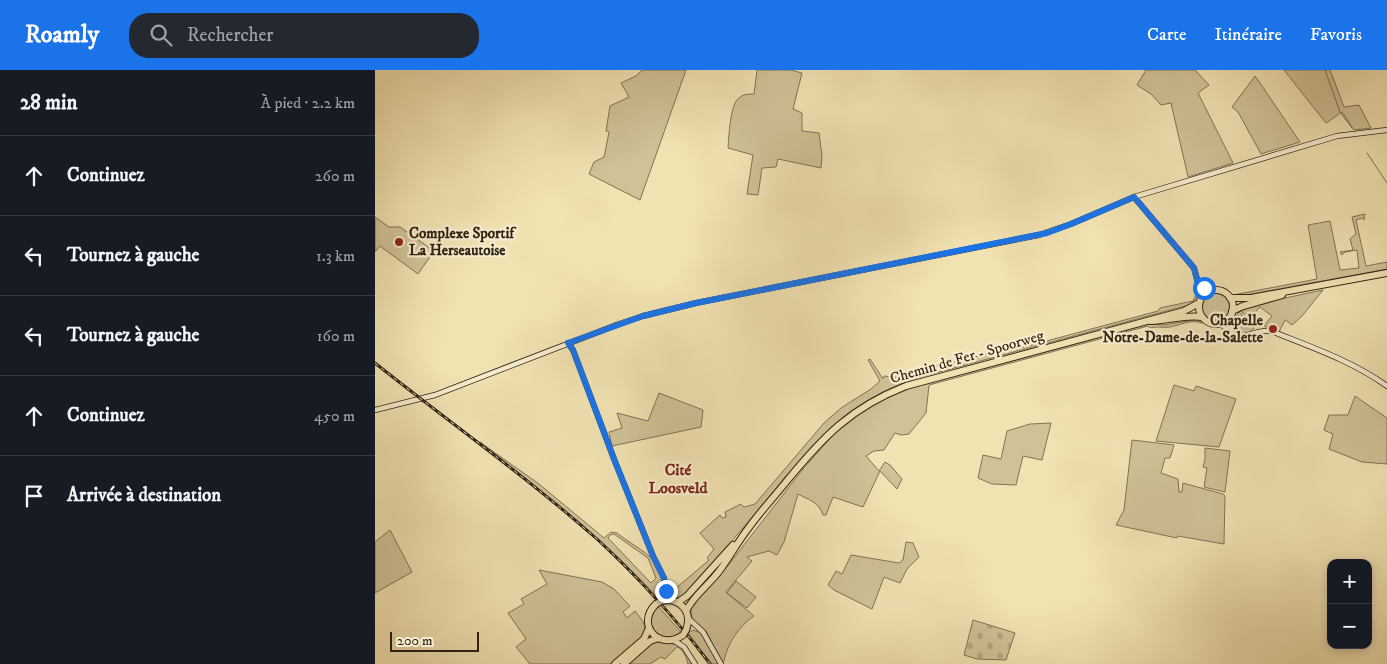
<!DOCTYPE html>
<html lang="fr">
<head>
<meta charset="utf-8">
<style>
	:root { --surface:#171b24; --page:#242831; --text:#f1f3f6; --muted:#9ea1a6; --line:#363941; --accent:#1a73e8 }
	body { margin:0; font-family:"IM FELL DW Pica",serif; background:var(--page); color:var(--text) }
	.controls { position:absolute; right:15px; bottom:15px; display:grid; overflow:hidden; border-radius:10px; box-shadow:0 2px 8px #0003 }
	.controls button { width:45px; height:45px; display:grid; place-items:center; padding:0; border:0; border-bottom:1px solid var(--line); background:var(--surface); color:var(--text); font:25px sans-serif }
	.scale { position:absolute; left:15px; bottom:12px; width:89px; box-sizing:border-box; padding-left:5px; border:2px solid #302414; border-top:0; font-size:14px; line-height:18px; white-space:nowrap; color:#302414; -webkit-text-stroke:4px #f6eccd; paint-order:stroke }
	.stop { position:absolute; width:15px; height:15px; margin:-11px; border:4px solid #1a73e8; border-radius:50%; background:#fff }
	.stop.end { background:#1a73e8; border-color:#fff; box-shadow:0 1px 5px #0008 }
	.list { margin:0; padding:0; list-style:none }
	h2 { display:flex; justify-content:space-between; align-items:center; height:65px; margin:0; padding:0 20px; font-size:21px }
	h2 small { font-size:16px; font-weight:400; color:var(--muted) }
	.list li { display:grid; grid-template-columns:32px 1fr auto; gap:15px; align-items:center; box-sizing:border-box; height:80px; padding:0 20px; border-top:1px solid var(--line) }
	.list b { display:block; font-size:19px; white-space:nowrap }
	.list em { font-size:16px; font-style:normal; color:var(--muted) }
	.icon { flex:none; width:28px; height:28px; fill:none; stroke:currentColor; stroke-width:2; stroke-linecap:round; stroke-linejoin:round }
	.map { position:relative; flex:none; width:1012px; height:594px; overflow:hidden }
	header { display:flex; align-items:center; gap:30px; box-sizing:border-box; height:70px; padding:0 25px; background:var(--accent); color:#fff }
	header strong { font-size:24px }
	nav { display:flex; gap:28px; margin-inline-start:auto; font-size:18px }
	.search { width:350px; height:45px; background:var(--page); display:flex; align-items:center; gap:12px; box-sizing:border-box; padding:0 18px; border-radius:20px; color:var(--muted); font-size:19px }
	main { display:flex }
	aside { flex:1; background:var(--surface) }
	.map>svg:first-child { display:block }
	.green { fill:#d0c297; stroke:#807356; fill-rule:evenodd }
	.cemetery { fill:url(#cemetery-stones); stroke:#807356 }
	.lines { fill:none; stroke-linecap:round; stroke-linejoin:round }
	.stream { stroke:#7c6f52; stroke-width:1 }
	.secondary-casing { stroke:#302414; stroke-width:6 }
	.highway-casing { stroke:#302414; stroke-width:8 }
	.secondary { stroke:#f6eccd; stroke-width:4.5 }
	.highway { stroke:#f1e2b2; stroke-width:6 }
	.rail-casing { stroke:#302414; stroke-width:3 }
	.rail { stroke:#f6eccd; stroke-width:1; stroke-dasharray:4; stroke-linecap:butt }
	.highway-bridge-casing { stroke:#302414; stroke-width:8; stroke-linecap:butt }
	.highway-bridge { stroke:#f1e2b2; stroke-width:6 }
	.route { stroke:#1a73e8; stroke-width:6 }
	.poi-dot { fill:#8f2418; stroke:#f6eccd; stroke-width:2 }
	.labels { text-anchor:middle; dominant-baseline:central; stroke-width:4.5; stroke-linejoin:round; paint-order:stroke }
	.poi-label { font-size:15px; font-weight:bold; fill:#302414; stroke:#f6eccd; text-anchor:start }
	.street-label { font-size:15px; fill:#302414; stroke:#f6eccd }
	.neighbourhood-label { font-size:16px; font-weight:bold; fill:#7a1f14; stroke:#f6eccd }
</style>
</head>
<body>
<header>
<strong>Roamly</strong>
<div class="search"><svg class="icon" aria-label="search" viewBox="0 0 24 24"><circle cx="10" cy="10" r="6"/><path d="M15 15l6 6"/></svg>Rechercher</div>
<nav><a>Carte</a><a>Itinéraire</a><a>Favoris</a></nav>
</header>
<main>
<aside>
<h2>28 min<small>À pied · 2.2 km</small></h2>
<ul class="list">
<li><svg class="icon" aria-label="ahead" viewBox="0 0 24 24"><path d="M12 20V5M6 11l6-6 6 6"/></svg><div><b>Continuez</b></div><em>260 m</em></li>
<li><svg class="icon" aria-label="left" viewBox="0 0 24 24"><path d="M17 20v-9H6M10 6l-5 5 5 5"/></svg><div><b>Tournez à gauche</b></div><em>1.3 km</em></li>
<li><svg class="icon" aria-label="left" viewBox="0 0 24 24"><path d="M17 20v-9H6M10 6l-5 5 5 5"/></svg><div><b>Tournez à gauche</b></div><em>160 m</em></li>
<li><svg class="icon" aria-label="ahead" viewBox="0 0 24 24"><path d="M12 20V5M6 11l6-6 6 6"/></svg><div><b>Continuez</b></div><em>450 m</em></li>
<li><svg class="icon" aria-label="arrive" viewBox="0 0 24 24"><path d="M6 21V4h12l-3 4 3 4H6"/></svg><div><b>Arrivée à destination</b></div></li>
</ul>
</aside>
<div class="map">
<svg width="1012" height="594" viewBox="0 0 1012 594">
	<defs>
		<pattern id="cemetery-stones" width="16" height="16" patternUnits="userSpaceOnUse" patternTransform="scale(1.25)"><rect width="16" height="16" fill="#d0c297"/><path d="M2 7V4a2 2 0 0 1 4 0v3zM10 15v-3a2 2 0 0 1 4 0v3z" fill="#b3a781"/></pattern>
	</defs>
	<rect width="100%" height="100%" fill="#f1e2b2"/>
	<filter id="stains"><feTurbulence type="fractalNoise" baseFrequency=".004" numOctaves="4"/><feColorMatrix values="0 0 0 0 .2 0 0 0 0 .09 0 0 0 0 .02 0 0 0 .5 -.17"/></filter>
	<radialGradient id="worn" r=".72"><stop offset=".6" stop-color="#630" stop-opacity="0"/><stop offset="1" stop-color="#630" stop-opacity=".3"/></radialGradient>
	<!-- green -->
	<path class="green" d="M267,0H311L265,130L214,104L219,92L229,87L234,62L231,61L235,36L254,27L246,13L261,6Z
		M382,0H416L427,3L418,39L427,43V61L444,63L447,86L446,98L403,89L401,97L387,98L383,125L372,124L378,85L353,78C354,66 355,34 364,28C368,24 374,24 379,24Z
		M771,0H820L834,15L823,23L858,93L813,107L796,33L786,35L776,24L762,15Z
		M909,0H955L969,37L984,35L996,58L979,60L967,42L951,53Z
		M880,6L883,10L925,72L886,84L863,42L857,37Z
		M990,144L989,150L987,148L981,150L991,196L1012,192V199L871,225H858L942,209L933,155L955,151L965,200L984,198L982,180L970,182L967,185L965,182L978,180L975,169L981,164L977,147Z
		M0,147L14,157H25L59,181L43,204L5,176L0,182Z
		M822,215C825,225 822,229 814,235L542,308C467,333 437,375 389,433C362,465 335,497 307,527C300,529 296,527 293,521L300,519L334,490L332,488L339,479L325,463L345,445L347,448L351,447L350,442L366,434L369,437L380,434L449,353L466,338L496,319L505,311L493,290L495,289L508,309L509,306C523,308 539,309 552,301L553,294L565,296L638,277V280L783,241L785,238L818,231L822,223Z
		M948,220L927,246L917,255L910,250L904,262L889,256L897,246L885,237L875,248L865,241L910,228Z
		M827 237a14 14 0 1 1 28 0a14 14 0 1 1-28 0Z
		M864,242L868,246L867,248L878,254L879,258C875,265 865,266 858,261L857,252Z
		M819,250H823L827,253C815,249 806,255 795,257C788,258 782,256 775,258L773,256L554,315L551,343L534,364L526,365L520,363L509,380L499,381L491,386L504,401L510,392L515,395L527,409L522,419L505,401L488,437L458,427L451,445H448C444,432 434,430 423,424L409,472L402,485L394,481L372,487L377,491L351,522L352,523L361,511L381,527L372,538L352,523L379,546C365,555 352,574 349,591L347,592L331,561L317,549L316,542L317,535L351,498L428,399L459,364L482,346L507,330L530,320L554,313L775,254L789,255Z
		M799,315L819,321L821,316L861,329L844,377L781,371Z
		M284,323L328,340L326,357L237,376L234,362L247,358L242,343L273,351Z
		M980,326L1012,348V394L987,392L954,379L958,364L949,360L954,345H973Z
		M676,353L667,390L648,386L641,415L617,414L603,408L608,385L626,389L632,361L655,354Z
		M757,370L799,375L795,388H790L786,403L803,409L804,422H807L808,413L848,424L850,426L849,474L803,466L802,468L741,455L749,440Z
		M105,372L164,414L229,468L236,462L242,463C253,472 269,480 278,490C285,498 290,516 286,527L284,529C228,468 169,423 105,372ZM239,464L273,488L281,508L276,513L233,468L235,465Z
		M830,378L855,381L850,422L829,417L832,398L828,397L830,389Z
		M15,460L37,502L0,523V472Z
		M531,472L538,473L544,487L532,499L525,513L509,507L497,539L459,520L453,515L461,501L467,504L476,485L524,493L528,490Z
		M164,500L227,512L239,519L255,536L248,542L252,548L260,541C267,550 271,553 270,564L236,594H155L141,577L151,569L133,543L149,534L146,529L172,514Z
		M283,536L306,562C287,577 265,558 283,536Z
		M318,560L326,563L343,594H337L313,563Z
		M282,572C303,574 307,574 318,594H313C311,587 309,580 302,577L290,589L286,587L275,594H253L276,573Z"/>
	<!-- cemetery -->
	<path class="cemetery" d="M598,550L640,563L631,590L602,589L589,585Z"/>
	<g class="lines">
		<!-- stream -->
		<path class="stream" d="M950,0L965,42L977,58
			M992,83L1012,113"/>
		<!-- secondary casing -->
		<g class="secondary-casing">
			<path id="secondary" d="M759,127L819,198L827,227
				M824,214L835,221
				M854,248L856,260
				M845,254C851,257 855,263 861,265C871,269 883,259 896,261C936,277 977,291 1012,316
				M193,273L198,280L239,389L278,486L289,508L291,521L286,531
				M0,340L60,325L244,254L268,246L321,233L664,165L696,154L759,127L962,66L1012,60
				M314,549L328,562L346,594
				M298,570L309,577L320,594"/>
		</g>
		<!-- highway casing -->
		<g class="highway-casing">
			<path id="highway" d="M824 237a17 17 0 1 1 34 0a17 17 0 1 1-34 0Z
				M855,228H876L1012,203
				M857,241L868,236L907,225
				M776,251C793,251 810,244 827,247
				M286,531C305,527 318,542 311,560
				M303,532L312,526L358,475
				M281,534C260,554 284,582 308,565
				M311,541C319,525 335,514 345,500C355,486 364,470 375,456C386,441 399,427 411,412C448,367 475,338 531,316L809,241L824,233
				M240,594L269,569L274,558
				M249,594L275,571L284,568"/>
		</g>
		<!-- secondary -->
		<use href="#secondary" class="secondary"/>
		<!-- highway -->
		<use href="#highway" class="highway"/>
		<!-- rail casing -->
		<g class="rail-casing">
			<path id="rail" d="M0,293C74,352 152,407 223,470C264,508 302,550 335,594"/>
		</g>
		<!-- rail -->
		<use href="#rail" class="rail"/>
		<!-- highway-bridge casing -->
		<g class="highway-bridge-casing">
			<path id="highway-bridge" d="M281,534L286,531
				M308,565L311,560"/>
		</g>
		<!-- highway-bridge -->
		<use href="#highway-bridge" class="highway-bridge"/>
	</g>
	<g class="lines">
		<!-- route -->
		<path class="route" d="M291,521L289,508L278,486L239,389L198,280L193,273L268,246L321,233L672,163L696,154L759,127L819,198L823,214L829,218"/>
	</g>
	<!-- markers -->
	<g class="poi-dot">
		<circle cx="24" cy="172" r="5"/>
		<circle cx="898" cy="259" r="5"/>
	</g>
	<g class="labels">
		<!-- poi labels -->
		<g class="poi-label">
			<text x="34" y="163">Complexe Sportif<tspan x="34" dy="17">La Herseautoise</tspan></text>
			<text x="888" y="250" text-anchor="end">Chapelle<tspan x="888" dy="17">Notre-Dame-de-la-Salette</tspan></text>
		</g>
		<!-- street labels -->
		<g class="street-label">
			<text transform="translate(592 287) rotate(-16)">Chemin de Fer - Spoorweg</text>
		</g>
		<!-- neighbourhood labels -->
		<g class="neighbourhood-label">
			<text x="303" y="400">Cité<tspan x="303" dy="18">Loosveld</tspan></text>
		</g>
	</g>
	<rect width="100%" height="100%" filter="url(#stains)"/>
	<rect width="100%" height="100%" fill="url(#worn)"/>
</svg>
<div class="controls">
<button>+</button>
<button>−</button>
</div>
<div class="scale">200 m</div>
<div class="stop" style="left:829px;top:218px"></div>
<div class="stop end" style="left:291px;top:521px"></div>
</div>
</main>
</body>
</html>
